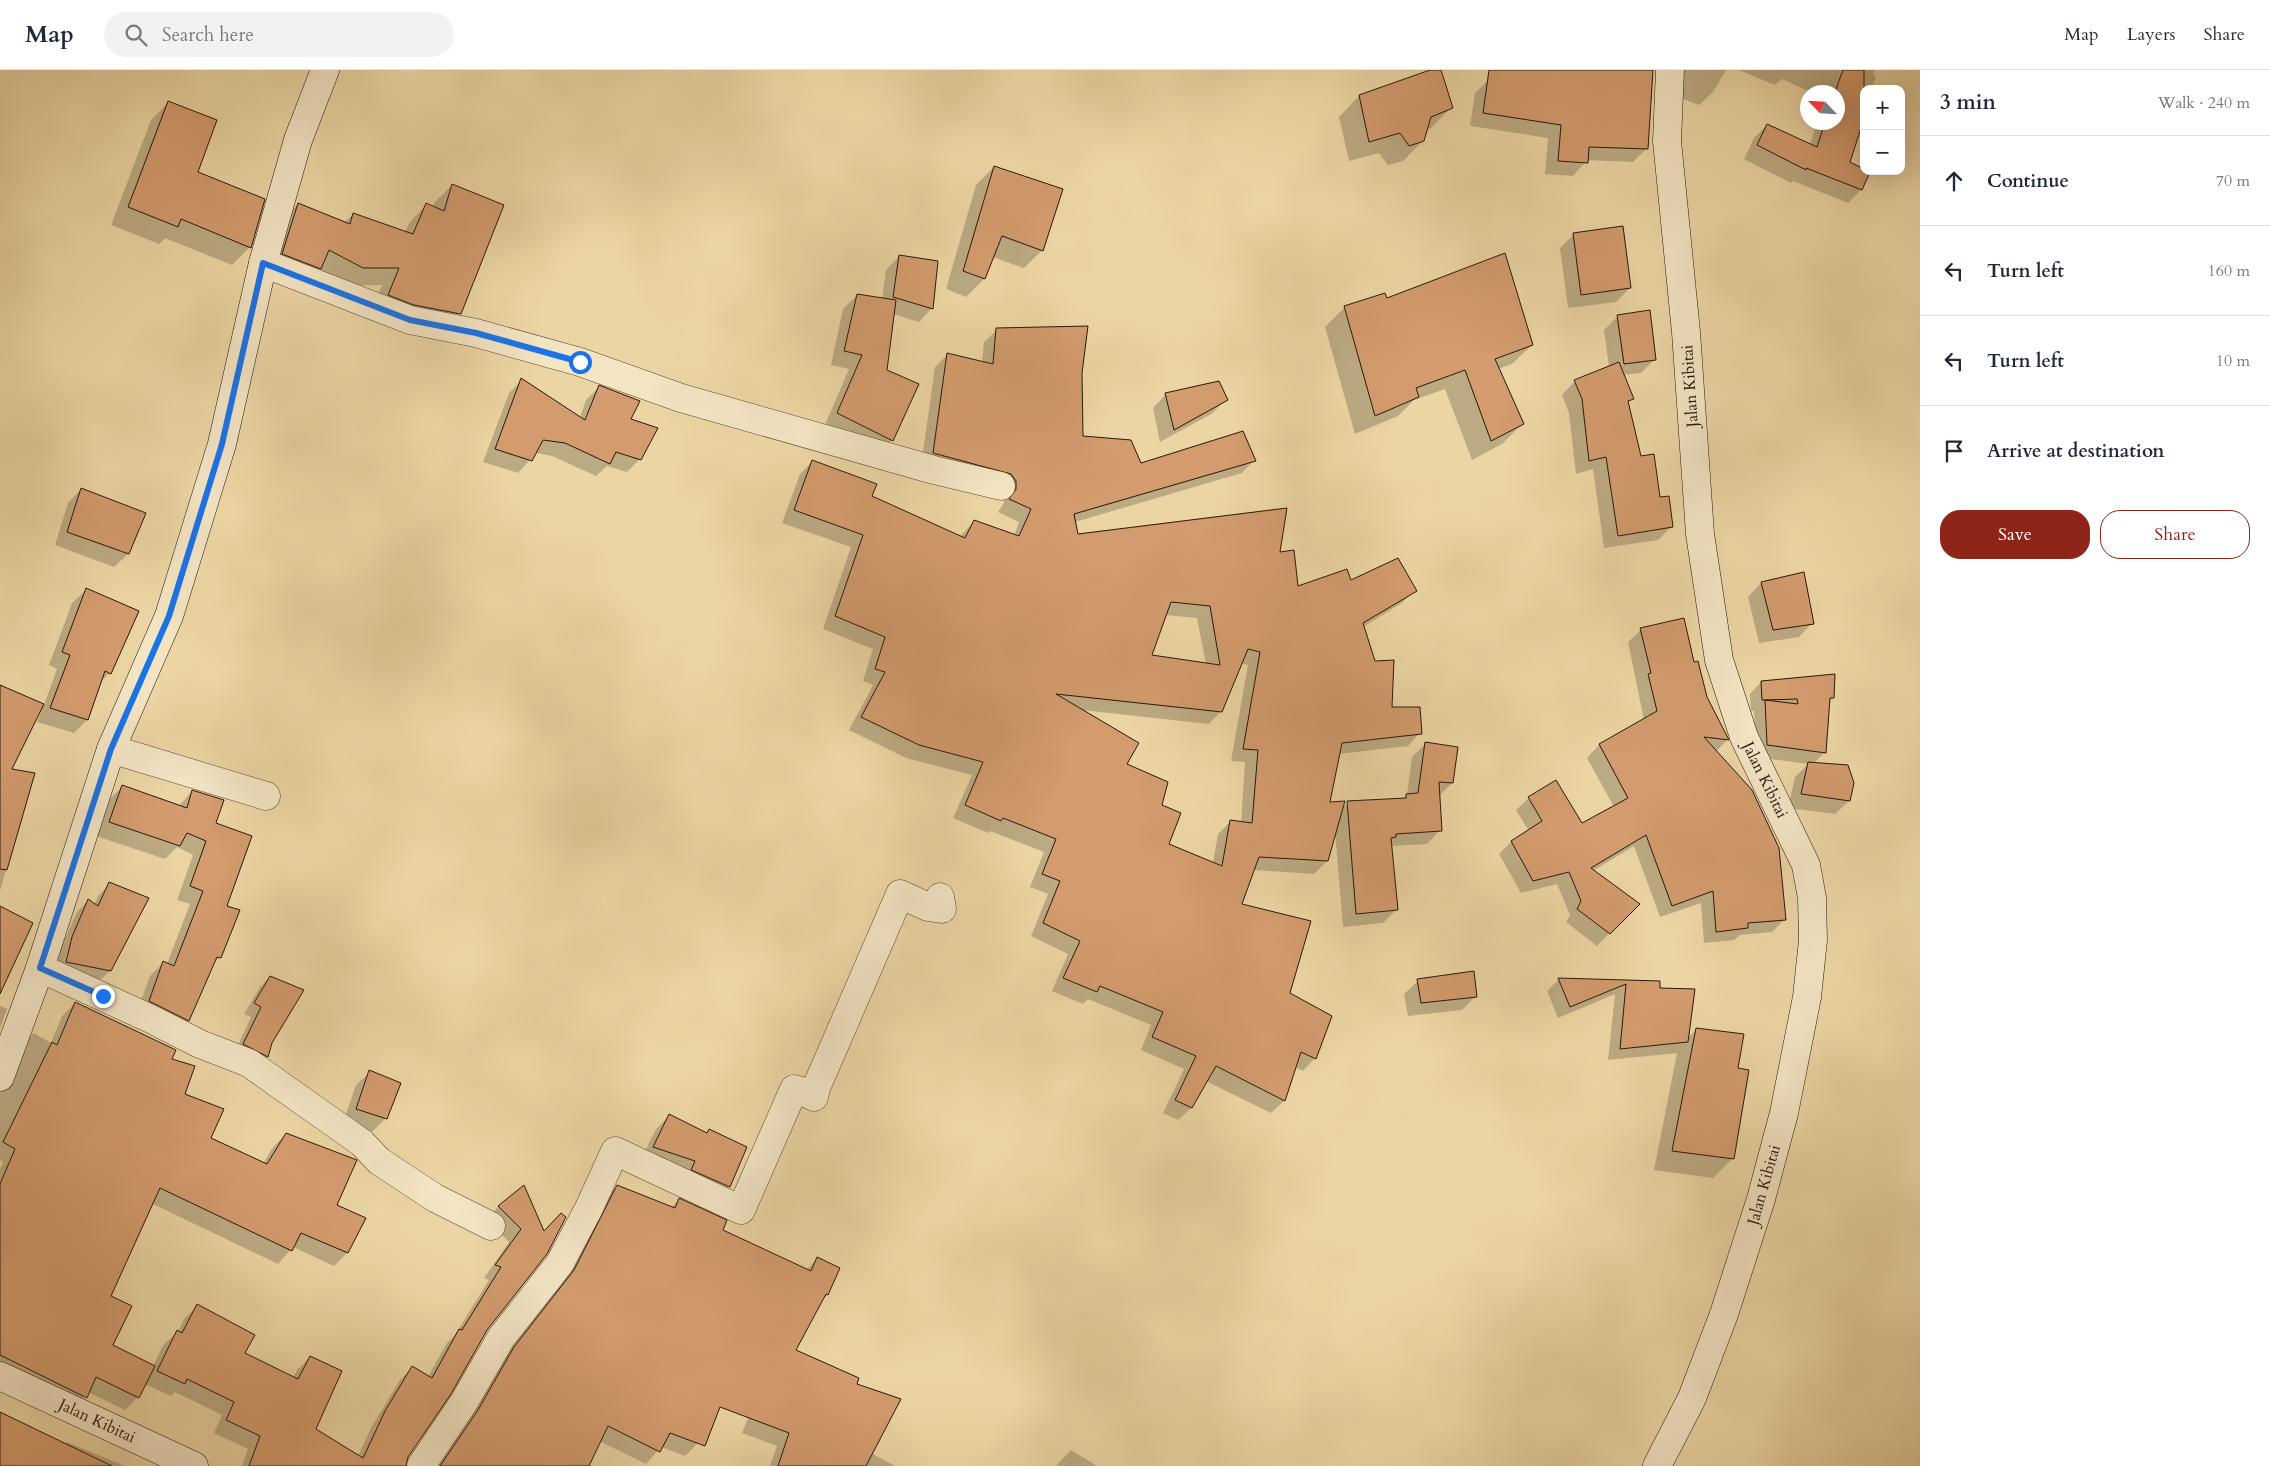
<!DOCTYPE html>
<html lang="en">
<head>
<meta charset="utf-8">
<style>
	:root { --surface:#fff; --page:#f2f2f3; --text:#1f2937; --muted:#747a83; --line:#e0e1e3; --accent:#8f2418 }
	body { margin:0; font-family:Cardo,serif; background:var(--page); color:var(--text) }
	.controls { position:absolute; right:15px; top:15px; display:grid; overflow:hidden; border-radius:10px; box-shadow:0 5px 20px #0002 }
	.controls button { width:45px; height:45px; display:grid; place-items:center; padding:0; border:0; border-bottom:1px solid var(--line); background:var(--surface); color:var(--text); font:25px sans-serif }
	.compass { position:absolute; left:1800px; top:15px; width:45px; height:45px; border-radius:50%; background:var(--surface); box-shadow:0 5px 20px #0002; rotate:295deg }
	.stop { position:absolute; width:15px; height:15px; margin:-11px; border:4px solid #1a73e8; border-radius:50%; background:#fff }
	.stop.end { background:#1a73e8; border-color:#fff; box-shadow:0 1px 5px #0008 }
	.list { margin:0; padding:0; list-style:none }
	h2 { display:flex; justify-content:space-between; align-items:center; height:65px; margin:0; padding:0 20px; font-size:21px }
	h2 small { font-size:16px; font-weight:400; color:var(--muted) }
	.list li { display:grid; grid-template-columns:32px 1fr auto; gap:15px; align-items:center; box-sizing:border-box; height:90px; padding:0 20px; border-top:1px solid var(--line) }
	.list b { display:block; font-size:19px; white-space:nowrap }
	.list em { font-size:16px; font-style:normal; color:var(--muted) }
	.actions { display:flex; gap:10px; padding:15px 20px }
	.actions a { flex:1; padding:11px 0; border:1px solid var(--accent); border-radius:20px; text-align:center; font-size:18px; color:var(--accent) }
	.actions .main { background:var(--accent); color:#fff }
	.icon { flex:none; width:28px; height:28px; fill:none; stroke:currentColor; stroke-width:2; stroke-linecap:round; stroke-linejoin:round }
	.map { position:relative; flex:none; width:1920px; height:1396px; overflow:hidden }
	header { display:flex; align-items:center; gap:30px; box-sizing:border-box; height:70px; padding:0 25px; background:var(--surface); border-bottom:1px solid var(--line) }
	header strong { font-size:24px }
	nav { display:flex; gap:28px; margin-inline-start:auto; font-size:18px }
	.search { width:350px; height:45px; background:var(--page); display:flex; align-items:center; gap:12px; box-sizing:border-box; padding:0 18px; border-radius:28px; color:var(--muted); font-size:19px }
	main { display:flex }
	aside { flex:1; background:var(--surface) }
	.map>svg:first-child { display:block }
	.shadow { fill:#0003; fill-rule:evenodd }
	.building { fill:#d39b6e; stroke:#26180a; fill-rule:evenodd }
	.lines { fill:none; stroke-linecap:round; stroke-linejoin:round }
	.street-casing { stroke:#584730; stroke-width:29 }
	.secondary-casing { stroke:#26180a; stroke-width:29 }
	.street { stroke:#f3e4c4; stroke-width:28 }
	.secondary { stroke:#f3e4c4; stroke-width:28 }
	.route { stroke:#1a73e8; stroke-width:6 }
	.labels { text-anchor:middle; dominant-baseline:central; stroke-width:4.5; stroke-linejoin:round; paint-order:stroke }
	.street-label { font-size:16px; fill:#26180a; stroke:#f3e4c4 }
</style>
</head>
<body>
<header>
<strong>Map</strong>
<div class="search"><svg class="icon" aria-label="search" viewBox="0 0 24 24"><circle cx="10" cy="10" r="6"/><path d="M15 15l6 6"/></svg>Search here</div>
<nav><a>Map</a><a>Layers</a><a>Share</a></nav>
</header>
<main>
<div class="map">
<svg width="1920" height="1396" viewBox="0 0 1920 1396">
	<rect width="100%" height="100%" fill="#ecd5a4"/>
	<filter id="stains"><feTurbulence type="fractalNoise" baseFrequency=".004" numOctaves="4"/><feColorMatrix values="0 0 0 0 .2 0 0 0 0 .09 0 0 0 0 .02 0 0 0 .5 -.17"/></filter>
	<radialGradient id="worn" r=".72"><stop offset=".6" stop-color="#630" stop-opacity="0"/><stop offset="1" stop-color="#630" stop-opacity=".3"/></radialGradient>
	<!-- shadow -->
	<path class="shadow" d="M1433,0H1440L1452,37L1431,58L1426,60L1423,71L1403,91L1388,95L1379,83L1349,91L1339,47L1359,26Z
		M1511,0H1652L1647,78L1633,92L1587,90L1573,106L1545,104L1548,68L1470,56L1475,23L1489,9Z
		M1665,0H1726L1713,22L1699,35L1672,25Z
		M1739,0H1874L1873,5L1876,6L1872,19H1864L1849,93L1869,103L1861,120L1848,133L1793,111L1791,113L1744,89L1754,68L1767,55L1810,75L1817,52H1838V22H1810L1782,9L1775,15Z
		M169,32L197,103L250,177L232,195L165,168L159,174L111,155L151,50Z
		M994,97L1042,180L1024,198L992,187L984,209L966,227L946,219L976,115Z
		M452,115L460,243L442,262L371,243L382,215L345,216L265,202L280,152L298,134L344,153L353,144L405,162L409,153L426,135L433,137L434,133Z
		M1574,164L1630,218L1616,232L1568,238L1560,178Z
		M899,186L932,238L919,252L893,244L886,301L892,370L879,384L824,357L849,299L831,295L843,239L857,225L882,229L886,200Z
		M1386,229L1532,275L1512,294L1498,299L1522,354L1502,374L1472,390L1445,319L1414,330L1398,346L1355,364L1325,257L1345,237Z
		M1618,246L1655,289L1641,303L1623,305L1632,328L1628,333L1640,388L1672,456L1658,470L1604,478L1593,399L1576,404L1569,343L1562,325L1575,311L1609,297L1604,260Z
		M997,260L1081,303L1082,367L1140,395L1254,390L1242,403L1075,452L1077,465L1278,483L1297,517L1350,512L1415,520L1402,533L1363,557L1391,639L1420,663L1408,676L1338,684L1329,734L1341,739L1348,733L1403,729L1407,725L1412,687L1426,673L1452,713L1438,727L1440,760L1427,774L1391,776L1397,839L1383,853L1343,857L1335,761L1327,791L1314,804L1253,800L1240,834L1289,924L1315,988L1303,1001L1295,997L1284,1031L1271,1043L1206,1011L1191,1038L1178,1050L1163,1043L1184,999L1141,980L1151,955L1088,929L1083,934L1052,921L1068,884L1031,866L1048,824L1030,817L1044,782L990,761L988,763L953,748L972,705L906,688L849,660L873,615L863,611L873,579L823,559L851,477L782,453L800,404L813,391L871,427L960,467L974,451L1014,466L1019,452L998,442L1004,433V424L921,396L935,297L947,285L982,293L984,272ZM1165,545L1197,548L1206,594L1151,586ZM1241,593L1248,595L1231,691L1245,692L1241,753L1231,751L1218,764L1213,793L1167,774L1160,735L1082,640L1209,654L1221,641Z
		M522,310L580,347L586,330L599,317L630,349L640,389L627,402L607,396L596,406L552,386L536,383L518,403L483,392L509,323Z
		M1166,324L1226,329L1213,343L1160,372L1153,338Z
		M81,419L128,484L114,497L55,475L68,433Z
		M1803,503L1812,553L1799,567L1759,573L1748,527L1761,513Z
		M86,520L110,603L100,612L87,650L74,663L37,652L42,639L40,638L10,699L33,704L0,821V617L44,635L57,599L49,595L72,533Z
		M1641,560L1693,593L1706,627L1727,670L1716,682L1778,778L1784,850L1772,862L1740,865L1734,870L1704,873L1701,833L1660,847L1634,776L1593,801L1638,834L1597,876L1566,852L1570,845L1557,814L1521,823L1499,784L1511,772L1529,761L1516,740L1529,728L1581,755L1614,737L1587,688L1599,675L1644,650L1628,572Z
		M1761,612L1832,628L1828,632L1824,683L1814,693L1849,731L1835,744L1788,738L1795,707L1808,694L1756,687L1754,641H1751L1750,624Z
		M123,716L178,737L192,721L215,754L225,837L220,887L211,896L188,950L174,964L136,945L150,906L164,892L167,894L190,834L177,830L193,785L177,777L165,789L96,766L109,730Z
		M110,814V901L98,912L55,903L60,880L77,842L88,831L94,835L98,826Z
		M270,907L271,973L267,987L257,997L234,984L251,947L244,944L260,917Z
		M1559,909L1659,912V920L1687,969L1697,959L1736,999L1748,1001L1732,1089L1713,1108L1654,1100L1677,983L1608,990L1615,924L1558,948L1547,921Z
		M1418,911L1475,927L1462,940L1408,946L1404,924Z
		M75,933L170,990L183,1024L210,1069L263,1094L273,1077L286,1064L336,1136L364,1148L347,1183L334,1196L293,1177L278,1194L151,1133L109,1226L111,1276L153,1296L164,1274L178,1262L184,1249L197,1236L244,1284L293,1308L297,1300L310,1287L314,1360L358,1386L372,1356L400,1310L413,1297L428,1307L447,1273L455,1265L489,1210L484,1208L509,1172L486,1149L499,1136L543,1162L488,1258L407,1387L404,1396H242L248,1379L214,1363L222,1345L175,1322L171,1326L145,1314L138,1327L125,1340L88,1322L73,1340L0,1308V1099L3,1092L0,1090V1023L21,976L34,963L51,973L62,946Z
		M0,936L7,939L0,958Z
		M370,1002L399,1014L385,1049L372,1062L343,1053L356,1015Z
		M669,1046L706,1064L709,1061L746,1078L729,1117L715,1130L640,1091L656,1059Z
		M617,1116L671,1138L679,1130L721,1160L806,1200L817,1189L838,1198L827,1225L821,1231L794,1281L855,1315L871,1383L895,1396H770L777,1376L742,1363L767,1301L740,1289L698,1373L685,1386L661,1377L646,1394L599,1371L588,1396H437L501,1291L561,1215L604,1129Z
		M0,1342L65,1374L67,1372L125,1396H0Z
		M1071,1380L1097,1396H1056Z"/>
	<!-- building -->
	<path class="building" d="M1430,0H1441L1453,38L1431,47L1424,71L1409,76L1400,63L1369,72L1359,25Z
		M1489,0H1653L1648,79L1589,77L1588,93L1558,91L1561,55L1483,43Z
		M1843,0H1864V49L1850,92L1864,99V101L1870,102L1862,120L1806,98V100L1757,75L1767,54L1817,77L1825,52H1838V22H1835Z
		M168,31L217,50L198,102L265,129L251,178L181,149L178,157L128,137Z
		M994,96L1063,119L1043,181L1002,166L985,209L963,201Z
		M452,114L504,135L461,244L414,235L388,225L399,198H363L329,180L321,199L282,184L298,133L350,154L353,143L413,164L426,133L444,141Z
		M1623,156L1631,218L1581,225L1573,163Z
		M1505,183L1533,275L1495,289L1524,354L1491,371L1465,300L1416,318L1419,327L1375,346L1344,236L1385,223L1387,228Z
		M899,185L938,191L933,239L893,227Z
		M857,224L896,230L887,300L919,314L893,371L837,343L862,285L844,281Z
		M1650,240L1656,290L1624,294L1617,245Z
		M1088,256L1082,303L1083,366L1131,370L1141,393L1243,361L1256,391L1074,444L1078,464L1287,438L1280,482L1294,480L1298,516L1347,499L1351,510L1398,488L1417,521L1363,553L1375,591L1394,590L1392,637H1420L1422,664L1342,673L1330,732L1345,731L1328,791L1259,787L1242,834L1311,851L1290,923L1332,946L1316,989L1301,982L1285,1031L1216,996L1192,1038L1175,1030L1196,986L1152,967L1163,942L1100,916L1097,922L1063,908L1080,871L1043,853L1060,811L1042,804L1056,769L1003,748L1001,751L965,735L983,692L919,675L861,647L885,602L875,599L885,567L835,546L863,465L794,440L812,390L877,414L872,426L965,468L974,450L1019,466L1031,439L1009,429L1016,419V411L1011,404L933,383L947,283L993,294L996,258ZM1171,532L1210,536L1220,595L1152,585ZM1248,579L1260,582L1243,679L1258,680L1252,753L1230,750L1222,796L1169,774L1181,743L1162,735L1168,712L1127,694L1139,673L1056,624L1222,642Z
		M1619,292L1634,329L1628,331L1641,386L1654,384L1660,427L1669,426L1673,457L1618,466L1606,387L1589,391L1582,329L1574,310Z
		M521,308L585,350L599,315L609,319L640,331L631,349L658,358L641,390L616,382L610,394L565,373L543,370L532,391L495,379Z
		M1219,311L1228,330L1174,360L1165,323Z
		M81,418L146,443L129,484L67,462Z
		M1804,502L1814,554L1773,560L1761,512Z
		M86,518L139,541L111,604L105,601L88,650L50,638L70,585L62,582Z
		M1684,548L1694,592L1698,591L1707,627L1729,670L1704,667L1752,720L1779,778L1786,850L1748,853V858L1716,862L1713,821L1672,836L1646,765L1591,798L1640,834L1610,864L1577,839L1581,831L1569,802L1533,811L1511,771L1542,751L1528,727L1556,710L1582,753L1628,728L1599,674L1657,641L1648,604L1651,603L1640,558Z
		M1835,604L1834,628H1830L1826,683L1767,675L1765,630H1762L1761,611ZM1797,629L1798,634L1765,630Z
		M0,615L44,634L12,699L35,703L7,800L0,799Z
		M1425,672L1458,677L1453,713L1439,712L1442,761L1396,764V767L1391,768L1398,840L1356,844L1347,731L1406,728V724L1418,723Z
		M1808,692L1848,695L1854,713L1850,731L1801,724Z
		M122,715L187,738L192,720L224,730L216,753L252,766L227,836L240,840L221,888L217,887L189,951L149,931L163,891L174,896L203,821L190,816L206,771L187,763L180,776L109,752Z
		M109,812L149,828L111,901L66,892L72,867L88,829L98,836Z
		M0,836L33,853L0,924Z
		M1474,901L1477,927L1421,933L1417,909Z
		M270,906L304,920L272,973L268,987L243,974L261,937L254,933Z
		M1558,908L1660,911V918L1695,919L1688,972L1620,979L1626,914L1570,937Z
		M75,932L176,980L172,989L195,996L185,1024L224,1039L211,1068L267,1094L286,1063L357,1090L337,1135L366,1148L348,1183L301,1163L292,1181L160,1118L111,1226L132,1236L113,1275L155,1296L139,1328L96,1307L87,1328L0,1285V1114L15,1079L3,1072L52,972L57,975Z
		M1696,958L1744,964L1738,998L1749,1000L1734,1089L1672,1081Z
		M369,1000L401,1013L387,1049L356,1039Z
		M669,1044L707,1063L709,1059L747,1077L730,1117L691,1100L695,1091L653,1077Z
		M524,1115L544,1161L561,1143L566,1147L547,1184L487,1260L451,1324L408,1387L406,1396H249L260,1366L226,1350L234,1332L187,1309L185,1314L157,1301L177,1260L182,1263L197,1234L255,1265L245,1283L298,1309L310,1286L342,1301L316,1359L363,1388L385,1341L412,1296L432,1308L459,1259L462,1260L501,1197L495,1195L521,1159L498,1136Z
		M617,1115L675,1138L679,1128L727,1150L723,1160L811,1201L817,1187L840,1198L828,1225L826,1224L796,1280L859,1308L857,1314L901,1329L866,1396H778L789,1363L720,1337L705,1376L670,1363L660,1382L608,1356L589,1396H440L478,1340L514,1277L574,1200Z
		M0,1342L112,1396H0Z"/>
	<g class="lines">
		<!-- street casing -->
		<g class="street-casing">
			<path id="street" d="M263,193L410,250L476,263L580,292L681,328L934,400L1001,416
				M111,679L266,726
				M40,898L151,949L200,974L249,993L362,1073L379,1091L435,1128L491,1156
				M421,1396L464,1332L501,1268L560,1193L589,1138L615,1081L741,1140L794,1019L802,1021L814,1027L816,1018L900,824L928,837L942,839L940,827"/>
		</g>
		<!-- secondary casing -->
		<g class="secondary-casing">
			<path id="secondary" d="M0,1007L40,898L111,679L169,546L222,374L263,193L298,70L325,0
				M0,1306L194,1396
				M1657,1396L1692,1328L1724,1244L1761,1129L1784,1043L1807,927L1813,870L1812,828L1806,795L1744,667L1719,590L1700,464L1686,262L1667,71L1670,0"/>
		</g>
		<!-- street -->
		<use href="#street" class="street"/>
		<!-- secondary -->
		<use href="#secondary" class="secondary"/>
	</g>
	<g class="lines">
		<!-- route -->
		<path class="route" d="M103,926L40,898L111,679L169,546L222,374L263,193L410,250L476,263L580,292"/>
	</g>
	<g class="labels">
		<!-- street labels -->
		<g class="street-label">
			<text transform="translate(1690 316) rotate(-94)">Jalan Kibitai</text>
			<text transform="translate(1765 710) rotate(64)">Jalan Kibitai</text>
			<text transform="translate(1764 1115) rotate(-74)">Jalan Kibitai</text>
			<text transform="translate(97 1351) rotate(25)">Jalan Kibitai</text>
		</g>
	</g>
	<rect width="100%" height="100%" filter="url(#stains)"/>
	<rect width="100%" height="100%" fill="url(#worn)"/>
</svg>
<div class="controls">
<button>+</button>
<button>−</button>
</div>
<svg class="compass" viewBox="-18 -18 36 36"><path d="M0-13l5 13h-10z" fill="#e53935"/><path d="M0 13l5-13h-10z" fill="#747a83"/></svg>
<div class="stop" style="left:580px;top:292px"></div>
<div class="stop end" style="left:103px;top:926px"></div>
</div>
<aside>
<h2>3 min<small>Walk · 240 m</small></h2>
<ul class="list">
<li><svg class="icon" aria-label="ahead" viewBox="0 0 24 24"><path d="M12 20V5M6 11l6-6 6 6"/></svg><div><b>Continue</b></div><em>70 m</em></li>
<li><svg class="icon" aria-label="left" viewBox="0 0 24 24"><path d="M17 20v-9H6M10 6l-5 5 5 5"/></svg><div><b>Turn left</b></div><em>160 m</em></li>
<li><svg class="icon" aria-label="left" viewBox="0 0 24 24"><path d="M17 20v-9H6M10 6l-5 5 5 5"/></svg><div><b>Turn left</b></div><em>10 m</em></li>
<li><svg class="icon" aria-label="arrive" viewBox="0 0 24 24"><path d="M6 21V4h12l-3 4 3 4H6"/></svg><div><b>Arrive at destination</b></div></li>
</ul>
<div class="actions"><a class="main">Save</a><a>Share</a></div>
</aside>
</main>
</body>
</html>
